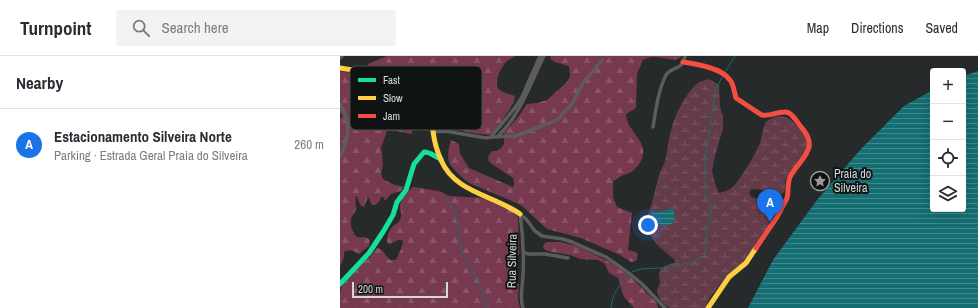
<!DOCTYPE html>
<html lang="en">
<head>
<meta charset="utf-8">
<style>
	:root { --surface:#fff; --page:#f2f2f3; --text:#2b2b33; --muted:#7c7c81; --line:#e1e1e2; --accent:#1a73e8 }
	body { margin:0; font-family:"Archivo Narrow",sans-serif; background:var(--page); color:var(--text) }
	.controls { position:absolute; right:12px; top:12px; display:grid; overflow:hidden; border-radius:4px; box-shadow:0 4px 16px #0002 }
	.controls button { width:36px; height:36px; display:grid; place-items:center; padding:0; border:0; border-bottom:1px solid var(--line); background:var(--surface); color:var(--text); font:20px sans-serif }
	.scale { position:absolute; left:12px; bottom:10px; width:96px; box-sizing:border-box; padding-left:4px; border:2px solid #d5d8d8; border-top:0; font-size:11px; line-height:14px; white-space:nowrap; color:#d5d8d8; -webkit-text-stroke:3px #101313; paint-order:stroke }
	.you { position:absolute; left:308px; top:169px; width:14px; height:14px; margin:-10px; border:3px solid #fff; border-radius:50%; background:#1a73e8; box-shadow:0 0 0 6px #1a73e833 }
	.badge { display:grid; place-items:center; width:26px; height:26px; border-radius:50%; background:var(--accent); color:#fff; font-size:13px; font-weight:700 }
	.pin { position:absolute; translate:-50% -33px; filter:drop-shadow(0 1px 2px #0008) }
	.pin::after { content:''; position:absolute; top:21px; width:14px; height:12px; background:inherit; clip-path:polygon(0 0,100% 0,50% 100%) }
	.list { margin:0; padding:0; list-style:none }
	h2 { display:flex; justify-content:space-between; align-items:center; height:52px; margin:0; padding:0 16px; font-size:17px }
	h2 small { font-size:13px; font-weight:400; color:var(--muted) }
	.list li { display:grid; grid-template-columns:26px 1fr auto; gap:12px; align-items:center; box-sizing:border-box; height:72px; padding:0 16px; border-top:1px solid var(--line) }
	.list b { display:block; font-size:15px; white-space:nowrap }
	.list p { margin:0; font-size:13px; white-space:nowrap; color:var(--muted) }
	.list em { font-size:13px; font-style:normal; color:var(--muted) }
	.icon { flex:none; width:22px; height:22px; fill:none; stroke:currentColor; stroke-width:2; stroke-linecap:round; stroke-linejoin:round }
	.map { position:relative; flex:none; width:638px; height:252px; overflow:hidden }
	header { display:flex; align-items:center; gap:24px; box-sizing:border-box; height:56px; padding:0 20px; background:var(--surface); border-bottom:1px solid var(--line) }
	header strong { font-size:19px }
	nav { display:flex; gap:22px; margin-inline-start:auto; font-size:14px }
	.search { width:280px; height:36px; background:var(--page); display:flex; align-items:center; gap:10px; box-sizing:border-box; padding:0 14px; border-radius:4px; color:var(--muted); font-size:15px }
	main { display:flex }
	aside { flex:1; background:var(--surface) }
	.map>svg:first-child { display:block }
	.forest { fill:url(#forest-firs) }
	.wetland { fill:url(#wetland-marsh); fill-rule:evenodd }
	.water { fill:url(#water-rules) }
	.lines { fill:none; stroke-linecap:round; stroke-linejoin:round }
	.stream { stroke:#156e71; stroke-width:1 }
	.street { stroke:#5c5c5c; stroke-width:3.5 }
	.fast { stroke:#16e098; stroke-width:5 }
	.slow { stroke:#ffcf43; stroke-width:5 }
	.jam { stroke:#f24e42; stroke-width:5 }
	.labels { text-anchor:middle; dominant-baseline:central; stroke-width:4; stroke-linejoin:round; paint-order:stroke }
	.poi-label { font-size:12px; fill:#d5d8d8; stroke:#101313; text-anchor:start }
	.street-label { font-size:12px; fill:#d5d8d8; stroke:#101313 }
	.key { fill:#101313; stroke:#4b4e4e; stroke-width:1 }
	.key-label { font-size:11px; fill:#d5d8d8 }
</style>
</head>
<body>
<header>
<strong>Turnpoint</strong>
<div class="search"><svg class="icon" aria-label="search" viewBox="0 0 24 24"><circle cx="10" cy="10" r="6"/><path d="M15 15l6 6"/></svg>Search here</div>
<nav><a>Map</a><a>Directions</a><a>Saved</a></nav>
</header>
<main>
<aside>
<h2>Nearby<small></small></h2>
<ul class="list">
<li><span class="badge">A</span><div><b>Estacionamento Silveira Norte</b><p>Parking · Estrada Geral Praia do Silveira</p></div><em>260 m</em></li>
</ul>
</aside>
<div class="map">
<svg width="638" height="252" viewBox="0 0 638 252">
	<defs>
		<pattern id="forest-firs" width="22" height="20" patternUnits="userSpaceOnUse"><rect width="22" height="20" fill="#763950"/><path d="M5 1l3.5 6h-7zM16 11l3.5 6h-7z" fill="#895568"/></pattern>
		<pattern id="wetland-marsh" width="20" height="14" patternUnits="userSpaceOnUse"><rect width="20" height="14" fill="#633b49"/><path d="M1 5h8M5 5V1M11 12h8M15 12V8" fill="none" stroke="#785762"/></pattern>
		<pattern id="water-rules" width="6" height="5" patternUnits="userSpaceOnUse"><rect width="6" height="5" fill="#156e71"/><path d="M0 2.5h6" fill="none" stroke="#41898b"/></pattern>
	</defs>
	<rect width="100%" height="100%" fill="#262a2a"/>
	<!-- forest -->
	<path class="forest" d="M47,0H175C173,2 169,3 167,5C162,10 154,24 158,32C160,36 170,38 175,40L174,46L163,63L155,76L149,79L132,77L115,73L103,72L97,69L96,38L91,27L86,23L75,18L34,12L28,10V8Z
		M211,0H342C334,8 323,0 313,1C310,1 306,3 303,4L297,18L296,52L286,58C286,78 318,88 295,113C292,117 285,118 281,120C278,122 276,124 273,125V141L277,151L292,157L288,194L296,196L298,198L296,205L291,206L280,199L241,182L207,173L181,149L129,127C124,123 111,112 109,106C107,99 109,91 111,84L119,88L120,98L129,112L173,131L174,127L173,122L152,108L148,104L149,99L152,95H157L161,92L164,88V77L178,61L187,48L197,47L207,44L227,26L230,20L229,10L214,6L210,2Z
		M0,15C16,18 72,22 83,32C86,34 88,38 90,42C89,52 90,64 85,73C80,71 77,70 73,72L72,77L70,78L57,75H47L41,92L42,99L43,109L41,117L43,123L52,128L64,131L61,135L51,138L45,145L43,141H41L39,146L35,149H32L29,142L28,141L24,151C18,150 20,143 16,140C15,144 16,148 16,153C15,157 11,160 11,165C10,169 13,177 16,180C20,183 25,179 30,184L29,190L19,198C14,195 9,193 4,196V201L0,211V62L3,60L0,57Z
		M73,131L99,135L109,140L142,142L165,150L177,160L178,162L179,197C178,203 176,202 174,206C172,210 173,222 174,226L179,228L178,244L180,252H0V237L2,230L24,206L30,201L37,192C42,192 46,200 50,204H56L61,193L63,185C58,182 54,187 49,188L47,186C47,179 49,174 54,169C56,168 58,167 59,165C63,160 60,154 60,149C60,145 70,133 73,131Z
		M207,186H220L237,190L266,204L290,220L317,247L318,252H294L284,241L278,222L269,217L265,208L258,204L241,203L230,199L207,195L203,192L204,188Z"/>
	<!-- wetland -->
	<path class="wetland" d="M369,23L379,29L380,50L383,61V72L374,104L372,115L375,127L379,137C382,136 387,135 390,133C399,127 416,97 420,87C422,81 423,71 426,66C428,64 431,62 434,61C446,58 452,64 459,73C462,76 465,79 467,83C471,96 452,112 446,123C444,126 445,131 445,134L443,138C432,138 422,132 411,133L409,137L411,141L440,148C439,152 438,155 436,158C432,163 428,161 429,169L404,207L387,219L369,243L365,252H329C323,247 317,242 317,234C318,231 320,228 320,225C320,223 319,221 319,219C319,210 329,208 335,207V204C323,194 310,186 307,169C306,161 310,154 312,146C315,136 317,126 320,116C322,112 324,108 325,105C328,94 328,82 332,71C335,59 347,35 358,27C360,25 366,24 369,23ZM329,153L321,169L317,168L311,160L313,161L311,154L318,156Z"/>
	<!-- water -->
	<path class="water" d="M638,15V252H408L433,204L477,144L520,94L564,50L593,34V153H623V20Z
		M329,153H334V165L330,169H321L317,168L315,170L311,164L310,160L312,161L311,154L318,156Z"/>
	<g class="lines">
		<!-- stream -->
		<path class="stream" d="M386,15L395,0
			M107,143L114,155L117,168L122,199L137,222L141,232L146,252
			M292,216L301,213L335,211L343,208L350,207L358,204L365,196L366,193L367,174L371,155V149L368,145L365,137L364,121L367,87L376,34L382,21
			M271,252C272,237 279,231 288,219"/>
		<!-- street -->
		<path class="street" d="M0,2L2,0
			M0,48C11,66 10,82 0,100
			M313,71C316,53 318,35 326,19C330,13 337,13 341,9C344,6 344,3 345,0
			M93,76L105,75L146,82L151,81L174,53L182,41L200,0
			M151,81L176,80L217,64L232,48L243,27L262,4
			M157,81C180,60 191,26 204,0
			M180,158L186,163L195,175L202,180L223,183L232,186L266,201L290,218L302,228L325,252
			M180,158C183,178 184,198 183,218C183,229 179,241 183,252
			M183,196L188,198H205L228,202"/>
		<!-- fast -->
		<path class="fast" d="M0,228L29,197L43,176L53,159L57,146L66,134L74,108L84,96C91,96 95,101 101,103"/>
		<!-- slow -->
		<path class="slow" d="M0,12L81,25C102,37 91,55 93,75C94,84 97,95 101,104C115,137 154,139 180,158
			M368,252L389,221L406,207L416,192"/>
		<!-- jam -->
		<path class="jam" d="M343,6C356,8 382,12 390,24C394,29 394,36 396,42C402,46 408,50 414,54C416,55 419,58 422,59C430,61 442,53 449,57C453,59 458,67 461,71C481,93 460,102 450,121C447,128 449,135 447,142L437,161L416,192"/>
	</g>
	<!-- icons -->
	<defs>
		<g id="sight-ring" transform="scale(1)"><circle r="9.5" fill="#101313" stroke="#989b9b" stroke-width="1.5"/><path d="M0-6L1.8-2.2L6-1.7L2.9 1.2L3.7 5.4L0 3.3L-3.7 5.4L-2.9 1.2L-6-1.7L-1.8-2.2Z" fill="#989b9b"/></g>
	</defs>
	<g fill-rule="evenodd">
		<use href="#sight-ring" x="480" y="125"/>
	</g>
	<g class="labels">
		<!-- poi labels -->
		<g class="poi-label">
			<text x="494" y="118">Praia do<tspan x="494" dy="14">Silveira</tspan></text>
		</g>
		<!-- street labels -->
		<g class="street-label">
			<text transform="translate(172 205) rotate(-89)">Rua Silveira</text>
		</g>
	</g>
	<!-- legend -->
	<rect x="10" y="10" width="132" height="64" rx="6" class="key"/>
	<rect x="18" y="22" width="18" height="4" fill="#16e098"/>
	<rect x="18" y="40" width="18" height="4" fill="#ffcf43"/>
	<rect x="18" y="58" width="18" height="4" fill="#f24e42"/>
	<g class="key-label">
		<text x="43" y="28">Fast</text>
		<text x="43" y="46">Slow</text>
		<text x="43" y="64">Jam</text>
	</g>
</svg>
<div class="controls">
<button>+</button>
<button>−</button>
<button><svg class="icon" aria-label="locate" viewBox="0 0 24 24"><circle cx="12" cy="12" r="6"/><path d="M12 2v4M12 18v4M2 12h4M18 12h4"/></svg></button>
<button><svg class="icon" aria-label="layers" viewBox="0 0 24 24"><path d="M12 4l9 5-9 5-9-5zM3 14l9 5 9-5"/></svg></button>
</div>
<div class="scale">200 m</div>
<div class="you"></div>
<div class="pin badge" style="left:430px;top:166px">A</div>
</div>
</main>
</body>
</html>
